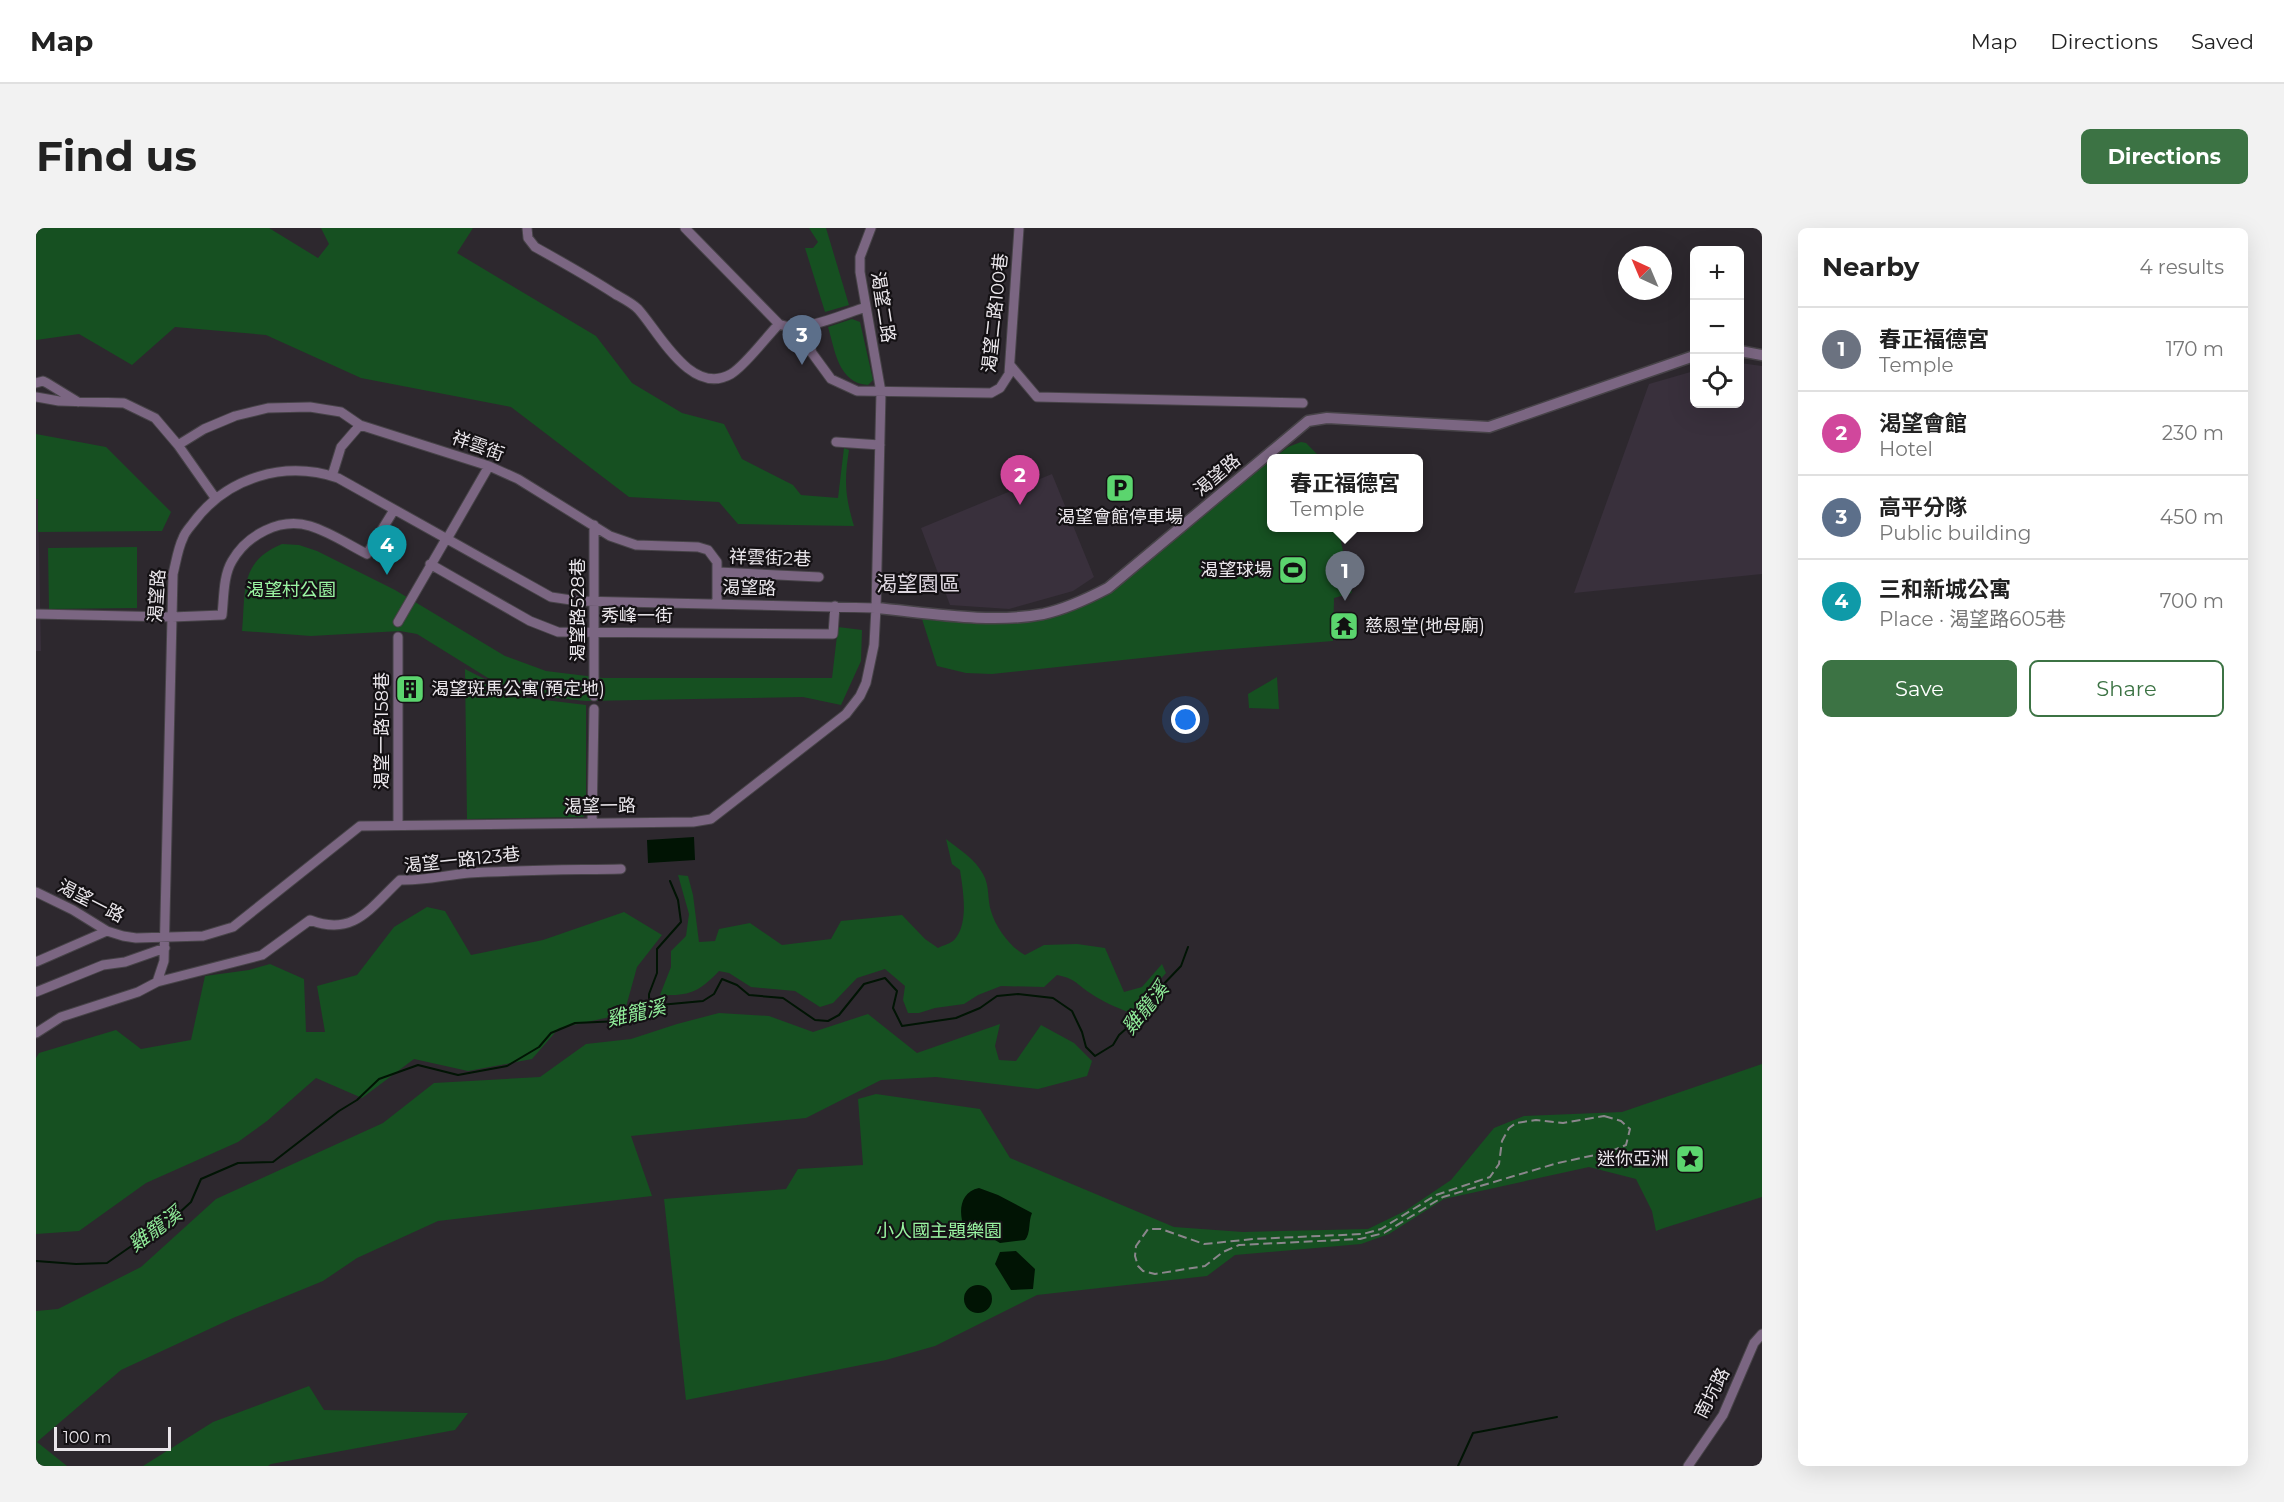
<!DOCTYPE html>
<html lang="en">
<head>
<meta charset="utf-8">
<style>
	:root { --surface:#fff; --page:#f2f2f2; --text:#222; --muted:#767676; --line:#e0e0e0; --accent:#3c7344 }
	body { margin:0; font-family:Montserrat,"Noto Sans TC",sans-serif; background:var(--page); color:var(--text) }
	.controls { position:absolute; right:18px; top:18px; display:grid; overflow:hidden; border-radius:9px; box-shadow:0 6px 24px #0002 }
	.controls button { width:54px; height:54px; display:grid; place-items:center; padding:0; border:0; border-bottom:2px solid var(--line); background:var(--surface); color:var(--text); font:30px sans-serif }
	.compass { position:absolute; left:1582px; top:18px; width:54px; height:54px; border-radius:50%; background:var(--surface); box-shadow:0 6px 24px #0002; rotate:316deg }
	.scale { position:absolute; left:18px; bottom:15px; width:117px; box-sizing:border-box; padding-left:6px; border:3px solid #eae6eb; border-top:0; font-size:16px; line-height:21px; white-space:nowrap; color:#eae6eb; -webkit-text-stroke:4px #141114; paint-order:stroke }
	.you { position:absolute; left:1150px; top:492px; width:21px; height:21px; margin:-15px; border:4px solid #fff; border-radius:50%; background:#1a73e8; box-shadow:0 0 0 9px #1a73e833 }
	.badge { display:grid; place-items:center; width:39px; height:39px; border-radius:50%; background:var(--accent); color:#fff; font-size:20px; font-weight:700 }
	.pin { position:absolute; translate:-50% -50px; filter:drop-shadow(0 2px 3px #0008) }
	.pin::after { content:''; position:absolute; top:32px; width:21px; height:18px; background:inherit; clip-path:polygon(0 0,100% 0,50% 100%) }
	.popup { position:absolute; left:1231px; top:226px; width:156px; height:78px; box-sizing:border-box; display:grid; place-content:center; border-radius:9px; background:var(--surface); filter:drop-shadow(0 2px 4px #0005); font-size:20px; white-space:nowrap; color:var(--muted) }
	.popup b { font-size:22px; color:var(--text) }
	.popup::after { content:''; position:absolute; left:50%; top:100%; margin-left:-12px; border:12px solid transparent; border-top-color:var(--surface) }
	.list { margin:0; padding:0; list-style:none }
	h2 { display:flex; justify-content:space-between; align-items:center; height:78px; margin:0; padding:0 24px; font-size:26px }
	h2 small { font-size:20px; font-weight:400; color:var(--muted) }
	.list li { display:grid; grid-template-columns:39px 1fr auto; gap:18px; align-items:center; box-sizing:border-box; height:84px; padding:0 24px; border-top:2px solid var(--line) }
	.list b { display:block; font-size:22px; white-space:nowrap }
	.list p { margin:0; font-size:20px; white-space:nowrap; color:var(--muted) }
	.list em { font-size:20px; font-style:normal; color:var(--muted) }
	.actions { display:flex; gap:12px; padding:18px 24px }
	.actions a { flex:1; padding:14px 0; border:2px solid var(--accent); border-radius:9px; text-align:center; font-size:21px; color:var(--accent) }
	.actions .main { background:var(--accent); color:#fff }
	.icon { flex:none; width:33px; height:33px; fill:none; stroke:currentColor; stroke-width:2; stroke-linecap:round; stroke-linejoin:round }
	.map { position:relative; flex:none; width:1726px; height:1238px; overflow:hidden; border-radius:9px }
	header { display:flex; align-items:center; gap:36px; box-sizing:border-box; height:84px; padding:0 30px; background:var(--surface); border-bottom:2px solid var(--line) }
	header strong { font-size:28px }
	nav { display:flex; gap:33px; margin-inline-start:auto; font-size:21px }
	.intro { display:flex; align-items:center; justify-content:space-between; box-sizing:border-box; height:144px; padding:0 36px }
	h1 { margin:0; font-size:42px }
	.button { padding:15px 27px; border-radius:9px; background:var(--accent); color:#fff; font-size:21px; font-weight:700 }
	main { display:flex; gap:36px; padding:0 36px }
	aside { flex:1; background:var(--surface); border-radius:9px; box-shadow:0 6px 24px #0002 }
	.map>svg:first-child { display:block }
	.built { fill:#39303c }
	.green { fill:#165021 }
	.water { fill:#011404 }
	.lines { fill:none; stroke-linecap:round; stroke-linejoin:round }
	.stream { stroke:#011404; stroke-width:2 }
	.minor-casing { stroke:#474348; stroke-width:11 }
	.tertiary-casing { stroke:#474348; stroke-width:13 }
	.minor { stroke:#7b6682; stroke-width:9 }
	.tertiary { stroke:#7b6682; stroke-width:10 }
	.rail { stroke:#8b868c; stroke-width:2; stroke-dasharray:9 4.5; stroke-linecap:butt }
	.labels { text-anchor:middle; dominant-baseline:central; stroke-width:4.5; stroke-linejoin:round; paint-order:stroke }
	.street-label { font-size:18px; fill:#eae6eb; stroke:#141114 }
	.poi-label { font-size:18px; fill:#eae6eb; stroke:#141114; text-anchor:end }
	.park-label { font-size:18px; fill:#9af5a2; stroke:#141114 }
	.water-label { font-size:20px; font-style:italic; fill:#8fea98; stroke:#141114 }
	.quarter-label { font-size:21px; fill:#ded7e0; stroke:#141114 }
</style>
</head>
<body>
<header>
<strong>Map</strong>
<nav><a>Map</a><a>Directions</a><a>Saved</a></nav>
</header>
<div class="intro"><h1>Find us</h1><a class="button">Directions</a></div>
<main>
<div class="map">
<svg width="1726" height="1238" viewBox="0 0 1726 1238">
	<rect width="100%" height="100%" fill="#2d282e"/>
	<!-- built -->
	<path class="built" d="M1704,135L1726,138V346L1538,365L1613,156L1658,143V176H1704Z
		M1016,246L1058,349L1037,363L973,381L914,377L885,300Z
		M0,271H2L5,423H0Z"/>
	<!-- green -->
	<path class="green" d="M0,0H233L282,30L293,16L285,0H437L421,25L560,108L596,155L646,185L688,196L706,231L757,257L765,267L802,270L808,220L813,222C808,253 809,268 818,298L702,296L683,274L593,269L475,179L325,150L230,107L139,99L96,137L43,106L0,112Z
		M773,0H790L813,77L789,84L769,20H777L782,14Z
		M816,91L824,94L837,152L832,157C802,155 799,122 792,99Z
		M0,206L70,219L135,284L126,303L2,304V271H0Z
		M1265,214L1270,215L1285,230H1238L1252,219Z
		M1235,232L1236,300H1302L1316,365L1298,370L1297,413L1171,423L956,446L930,445L901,438L886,391C945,398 1011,398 1065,370Z
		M246,316L263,317L281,323L359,362L469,428L510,443L567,450H796L802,399L826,402L825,433L805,477L767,469L549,473L486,466L452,450L381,406L364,403L275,408L206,403C210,362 203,334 246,316Z
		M101,319V380L13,381L12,320Z
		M429,441L484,469L550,477V586L547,589L431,591Z
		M1241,449L1243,481L1213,480L1212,466Z
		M910,611C924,622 939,631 947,646C954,658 951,671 955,683C960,700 974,719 989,727L1008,717L1041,716L1069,720L1088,764L1106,759L1126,736L1130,745L1094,785C1080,779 1067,774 1054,765C1039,755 1040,751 1021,747L1008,759L965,758L942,767L928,776L899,780L883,785H872L867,772L869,758L849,741L821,750L797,775L784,779L759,763L715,759L693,745L683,743C663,764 654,768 624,767L635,739V723L650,708L653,686L642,647L652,648L657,667L663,714L679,713L683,701L714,695L746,717L795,711L805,693L866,687L889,711L902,720C907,717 915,716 919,711C933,694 927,663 924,642L916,636Z
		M391,679L409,683L435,727L507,712L588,684L626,707L601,739L588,786L523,800L496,831L432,843L378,831L326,870L280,850L231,893L202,914L110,955L43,1003L0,1006V830L3,825L80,802L105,821L155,812L169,748L213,742L234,736L268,751L270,804H289L281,758L321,747L358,699Z
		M683,785L733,788L777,804L832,786L881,825L964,796L959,818L963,832L980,833L1005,797L1038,815L1056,833L1051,848L1002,861L900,849L845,852L770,890L595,908L616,968L402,993L321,1030L287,1053L197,1090L85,1142L1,1214L31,1238H0V1083L22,1081L105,1039L180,971L347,895L398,855L504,849L550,816L595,811L641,796Z
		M1726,836V969L1628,1000L1620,1003L1616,983L1600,951L1553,939L1408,971L1353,1006L1325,1016L1199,1027L1171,1048L1001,1067L899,1118L850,1132L650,1172L628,971L750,961L762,941L827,937L822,871L840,866L944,881L974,930L1138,999L1207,1004L1332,1001L1369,983L1415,952L1458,900L1488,888L1586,884Z
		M273,1158L288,1182L432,1185L419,1202L235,1236L232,1238H107L177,1194Z"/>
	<!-- water -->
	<path class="water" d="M658,609L659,632L612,635L611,612Z
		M943,960L962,967L996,985C992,994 995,1005 989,1012L964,1015L939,1000L929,1001C922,986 923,964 943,960Z
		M980,1023L999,1041L997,1061L975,1062L959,1036L964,1024Z
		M928 1071a14 14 0 1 1 28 0a14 14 0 1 1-28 0Z"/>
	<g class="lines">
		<!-- stream -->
		<path class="stream" d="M613,778V766L621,745V721L645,694L642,672L634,653
			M0,1033L40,1036L71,1035L143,985L155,974L165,951L202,935L237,934L303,883L321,872L343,851L382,837L422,847L471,838L503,819L515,805L539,795L584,793L613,778L667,773L678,766L686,751L701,757L713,767L747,770L779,792L792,793L803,787L828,756L849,750L861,763L857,780L866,798L920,790L944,780L961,768L982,766L1017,770L1036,783L1046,804L1050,819L1059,828L1077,817L1083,807L1108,785L1122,762L1145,738L1152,719
			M1422,1238L1437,1205L1521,1189"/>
		<!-- minor casing -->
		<g class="minor-casing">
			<path id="minor" d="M491,0L492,10L499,19C526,34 553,49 579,66C586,70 596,75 602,81C623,104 655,169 695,146C709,138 731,108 743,96
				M649,0L743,96C765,106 807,86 830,79
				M767,98L776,125L795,151L821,163L955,165L964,160L973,146L983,0
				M974,137L1001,169L1267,175
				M0,155L7,153L11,155L42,174
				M0,169L23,173L88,175L119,190L142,217L180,271
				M800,214L844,217
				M142,217L168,201L199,188L232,180L274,179L305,184L324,197L453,238L482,251L574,308L600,317L662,319L672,322L681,334V376
				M296,248L305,219L324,197
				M411,311L453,238
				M394,336L494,393L522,404L797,406L799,378
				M682,344L783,349
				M0,386L136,389L186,387C188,370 187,348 196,333C211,307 244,289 274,298C294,304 313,317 331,326L358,282
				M362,394L410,311
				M362,409V597
				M558,468V297
				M556,595L558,481
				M0,664L37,682L71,703L87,708L100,710L167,708L197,699L324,598L657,594L675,591L810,486L824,468L830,455L838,417L840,380L845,164L824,44V29L835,0
				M0,734L71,703
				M121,754L226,727L274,692C318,709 334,680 364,652C388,653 409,647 433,645C483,642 534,642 585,641
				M0,764L67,737L89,734L129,720
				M0,805L25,789L102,764L121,754L128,733L137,346C140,334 142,320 147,310C149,304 154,299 157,295C191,249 249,232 302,250L515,369L542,373L840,380
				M1652,1238L1687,1187L1718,1115L1726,1106"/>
		</g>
		<!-- tertiary casing -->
		<g class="tertiary-casing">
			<path id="tertiary" d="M1704,123L1726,127
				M840,380C893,385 955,396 1007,386C1030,381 1051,371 1072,360L1272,193L1291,190L1453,199L1658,128"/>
		</g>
		<!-- minor -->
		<use href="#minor" class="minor"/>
		<!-- tertiary -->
		<use href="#tertiary" class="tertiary"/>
		<!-- rail -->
		<path class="rail" d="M1568,888L1585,893L1594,901L1590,917L1573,924L1522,935L1407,969L1348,1005L1324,1011L1203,1017L1187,1024L1169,1038L1119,1046L1107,1043L1102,1038L1099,1028L1100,1018L1112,1001H1125L1168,1016L1218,1011L1327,1006L1345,1001L1400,967L1454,949L1463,936L1466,913L1473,900L1480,895L1500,892L1527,895Z"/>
	</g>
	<!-- icons -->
	<defs>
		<g id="parking-square" transform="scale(1.5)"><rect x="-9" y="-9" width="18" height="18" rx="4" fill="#5bd56e" stroke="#141114"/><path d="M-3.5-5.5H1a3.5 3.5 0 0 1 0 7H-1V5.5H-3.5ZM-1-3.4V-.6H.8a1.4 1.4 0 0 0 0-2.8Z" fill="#111"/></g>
		<g id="stadium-square" transform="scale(1.5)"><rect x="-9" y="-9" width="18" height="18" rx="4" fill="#5bd56e" stroke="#141114"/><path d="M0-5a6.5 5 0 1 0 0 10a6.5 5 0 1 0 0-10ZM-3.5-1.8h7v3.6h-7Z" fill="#111"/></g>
		<g id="temple-square" transform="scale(1.5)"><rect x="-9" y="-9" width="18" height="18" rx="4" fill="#5bd56e" stroke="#141114"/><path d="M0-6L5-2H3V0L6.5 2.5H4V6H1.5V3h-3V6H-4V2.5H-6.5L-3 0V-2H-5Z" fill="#111"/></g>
		<g id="building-square" transform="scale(1.5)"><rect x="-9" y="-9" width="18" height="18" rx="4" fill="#5bd56e" stroke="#141114"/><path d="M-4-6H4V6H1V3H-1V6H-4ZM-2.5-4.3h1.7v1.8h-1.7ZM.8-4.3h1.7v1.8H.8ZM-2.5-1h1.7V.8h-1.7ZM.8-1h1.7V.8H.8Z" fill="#111"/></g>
		<g id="sight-square" transform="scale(1.5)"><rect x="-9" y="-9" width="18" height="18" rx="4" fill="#5bd56e" stroke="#141114"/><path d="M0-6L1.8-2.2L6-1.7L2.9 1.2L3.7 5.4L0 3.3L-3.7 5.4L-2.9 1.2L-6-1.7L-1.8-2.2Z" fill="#111"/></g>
	</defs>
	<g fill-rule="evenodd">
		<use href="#parking-square" x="1084" y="260"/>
		<use href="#stadium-square" x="1257" y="342"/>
		<use href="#temple-square" x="1308" y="398"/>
		<use href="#building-square" x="374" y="461"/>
		<use href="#sight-square" x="1654" y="931"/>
	</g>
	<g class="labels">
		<!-- street labels -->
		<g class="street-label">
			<text transform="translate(847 79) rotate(81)">渴望二路</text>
			<text transform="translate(959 85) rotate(-84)">渴望二路100巷</text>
			<text transform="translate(442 218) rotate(20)">祥雲街</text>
			<text transform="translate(1181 247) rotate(-40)">渴望路</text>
			<text transform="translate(734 330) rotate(2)">祥雲街2巷</text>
			<text transform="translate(713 360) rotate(1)">渴望路</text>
			<text transform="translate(121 368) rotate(-86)">渴望路</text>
			<text transform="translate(542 382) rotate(-90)">渴望路528巷</text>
			<text x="601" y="388">秀峰一街</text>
			<text transform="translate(346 503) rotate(-90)">渴望一路158巷</text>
			<text transform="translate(564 578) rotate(-1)">渴望一路</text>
			<text transform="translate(426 632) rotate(-6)">渴望一路123巷</text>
			<text transform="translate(55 673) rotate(27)">渴望一路</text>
			<text transform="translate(1676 1165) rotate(-63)">南坑路</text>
		</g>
		<!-- poi labels -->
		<g class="poi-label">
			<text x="1084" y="289" text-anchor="middle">渴望會館停車場</text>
			<text x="1236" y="342">渴望球場</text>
			<text x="1329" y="398" text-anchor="start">慈恩堂(地母廟)</text>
			<text x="395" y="461" text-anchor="start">渴望斑馬公寓(預定地)</text>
			<text x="1633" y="931">迷你亞洲</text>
		</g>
		<!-- park labels -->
		<g class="park-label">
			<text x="255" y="362">渴望村公園</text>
			<text x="903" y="1003">小人國主題樂園</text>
		</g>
		<!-- water labels -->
		<g class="water-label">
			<text transform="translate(1109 780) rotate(-51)">雞籠溪</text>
			<text transform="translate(600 785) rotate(-13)">雞籠溪</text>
			<text transform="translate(119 1001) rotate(-36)">雞籠溪</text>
		</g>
		<!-- quarter labels -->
		<g class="quarter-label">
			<text x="882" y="355">渴望園區</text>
		</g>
	</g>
</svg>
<div class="controls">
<button>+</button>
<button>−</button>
<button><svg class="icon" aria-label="locate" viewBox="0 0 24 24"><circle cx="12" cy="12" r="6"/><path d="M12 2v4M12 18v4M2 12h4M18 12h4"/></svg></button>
</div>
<svg class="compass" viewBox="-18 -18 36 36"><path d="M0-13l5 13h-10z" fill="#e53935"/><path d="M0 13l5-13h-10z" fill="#767676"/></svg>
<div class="scale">100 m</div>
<div class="you"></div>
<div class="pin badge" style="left:1309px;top:373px;background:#6b7280">1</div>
<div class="popup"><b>春正福德宮</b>Temple</div>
<div class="pin badge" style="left:984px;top:277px;background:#d1479c">2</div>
<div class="pin badge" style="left:766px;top:137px;background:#5c6f8a">3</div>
<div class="pin badge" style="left:351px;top:347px;background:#0f9aa8">4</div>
</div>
<aside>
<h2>Nearby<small>4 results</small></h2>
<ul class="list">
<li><span class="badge" style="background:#6b7280">1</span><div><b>春正福德宮</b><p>Temple</p></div><em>170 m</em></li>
<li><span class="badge" style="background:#d1479c">2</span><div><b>渴望會館</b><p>Hotel</p></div><em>230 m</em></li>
<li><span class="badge" style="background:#5c6f8a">3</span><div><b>高平分隊</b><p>Public building</p></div><em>450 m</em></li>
<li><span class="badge" style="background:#0f9aa8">4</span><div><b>三和新城公寓</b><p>Place · 渴望路605巷</p></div><em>700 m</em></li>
</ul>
<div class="actions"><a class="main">Save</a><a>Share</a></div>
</aside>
</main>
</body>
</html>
